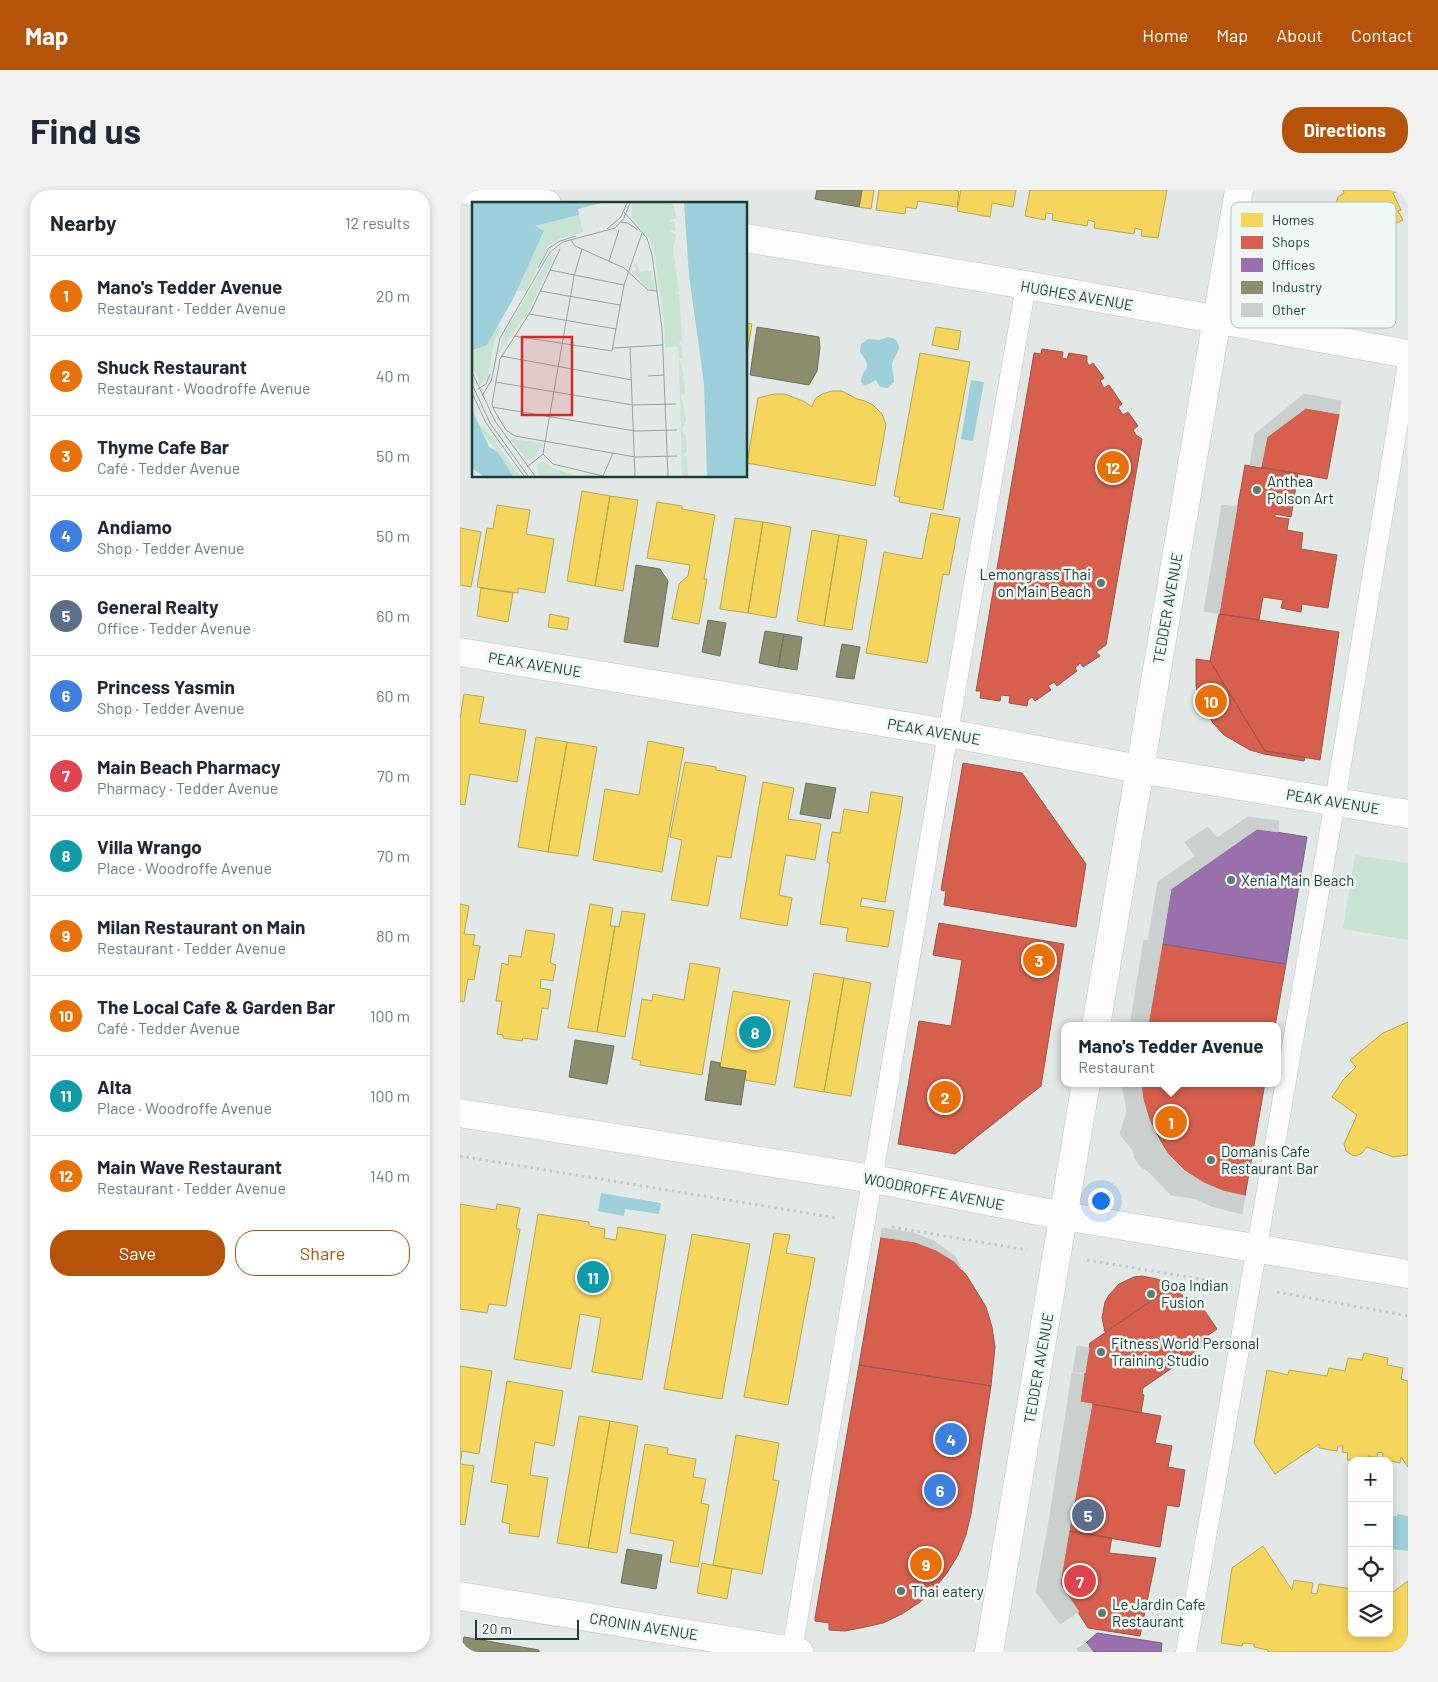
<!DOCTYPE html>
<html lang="en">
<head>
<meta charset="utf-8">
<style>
	:root { --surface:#fff; --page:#f2f2f3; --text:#1f2937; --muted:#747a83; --line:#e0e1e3; --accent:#b45309 }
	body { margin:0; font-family:Barlow,sans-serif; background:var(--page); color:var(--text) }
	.controls { position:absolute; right:15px; bottom:15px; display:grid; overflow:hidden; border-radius:10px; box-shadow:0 2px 8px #0003 }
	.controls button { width:45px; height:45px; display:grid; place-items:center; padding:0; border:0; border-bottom:1px solid var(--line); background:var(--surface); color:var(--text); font:25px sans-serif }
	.scale { position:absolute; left:15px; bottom:12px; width:104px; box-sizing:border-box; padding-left:5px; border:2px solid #1e3d36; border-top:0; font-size:14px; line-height:18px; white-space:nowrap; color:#1e3d36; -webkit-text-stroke:4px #eff8f4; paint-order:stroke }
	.you { position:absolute; left:640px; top:1010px; width:18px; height:18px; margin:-12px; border:4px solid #fff; border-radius:50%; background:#1a73e8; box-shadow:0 0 0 8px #1a73e833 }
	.badge { display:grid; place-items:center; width:32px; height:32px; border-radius:50%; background:var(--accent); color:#fff; font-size:16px; font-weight:700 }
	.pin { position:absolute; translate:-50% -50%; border:2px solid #fff; box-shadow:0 1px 5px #0006 }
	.popup { position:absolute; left:601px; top:832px; width:220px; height:65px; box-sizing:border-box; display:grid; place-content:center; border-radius:10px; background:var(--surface); filter:drop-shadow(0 1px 4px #0005); font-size:16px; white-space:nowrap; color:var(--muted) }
	.popup b { font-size:19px; color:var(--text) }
	.popup::after { content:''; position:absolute; left:50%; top:100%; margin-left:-10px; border:10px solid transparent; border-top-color:var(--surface) }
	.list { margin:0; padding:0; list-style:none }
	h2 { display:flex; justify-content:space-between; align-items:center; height:65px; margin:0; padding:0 20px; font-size:21px }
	h2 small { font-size:16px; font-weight:400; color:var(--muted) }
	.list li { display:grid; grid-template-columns:32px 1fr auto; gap:15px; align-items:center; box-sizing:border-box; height:80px; padding:0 20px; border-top:1px solid var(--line) }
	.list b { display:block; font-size:19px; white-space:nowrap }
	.list p { margin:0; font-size:16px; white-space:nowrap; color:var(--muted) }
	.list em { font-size:16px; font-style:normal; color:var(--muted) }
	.actions { display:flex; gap:10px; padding:15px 20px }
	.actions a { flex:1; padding:11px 0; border:1px solid var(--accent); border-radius:20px; text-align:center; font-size:18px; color:var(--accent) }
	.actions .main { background:var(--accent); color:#fff }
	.icon { flex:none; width:28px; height:28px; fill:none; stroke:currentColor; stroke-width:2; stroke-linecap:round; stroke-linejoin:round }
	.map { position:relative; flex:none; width:948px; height:1462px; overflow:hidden; border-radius:20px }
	header { display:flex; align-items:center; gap:30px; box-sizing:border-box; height:70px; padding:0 25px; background:var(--accent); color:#fff }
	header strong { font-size:24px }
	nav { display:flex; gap:28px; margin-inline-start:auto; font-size:18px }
	.intro { display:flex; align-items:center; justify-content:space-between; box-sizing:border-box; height:120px; padding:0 30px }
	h1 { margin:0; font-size:35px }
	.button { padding:12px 22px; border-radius:20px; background:var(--accent); color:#fff; font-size:18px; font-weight:700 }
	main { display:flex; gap:30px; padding:0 30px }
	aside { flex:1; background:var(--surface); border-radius:20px; box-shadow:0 2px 8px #0003 }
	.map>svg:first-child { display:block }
	.green { fill:#c9e3d2 }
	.water { fill:#9dd0db }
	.homes { fill:#f6d55c; stroke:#b5a751 }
	.shops { fill:#d6604d; stroke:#9f5646 }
	.offices { fill:#9970ab; stroke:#746188 }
	.industry { fill:#8c8c6e; stroke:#6b745d }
	.building { fill:#c9d0cd; stroke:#cad1ce }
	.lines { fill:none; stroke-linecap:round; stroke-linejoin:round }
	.service-casing { stroke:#bfc5c3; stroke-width:21 }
	.minor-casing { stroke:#bfc5c3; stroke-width:29 }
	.path { stroke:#bfc9c6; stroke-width:3; stroke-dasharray:2.5 4; stroke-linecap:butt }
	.service { stroke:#fbfcfb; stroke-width:20 }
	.minor { stroke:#fbfcfb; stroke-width:28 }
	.poi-dot { fill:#637973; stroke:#eff8f4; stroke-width:2 }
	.labels { text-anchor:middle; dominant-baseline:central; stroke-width:5; stroke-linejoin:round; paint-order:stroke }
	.street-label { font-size:15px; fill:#1e3d36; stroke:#eff8f4 }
	.poi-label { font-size:15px; fill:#1e3d36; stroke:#eff8f4; text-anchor:start }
	.inset-river { fill:none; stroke:#9dd0db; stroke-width:2.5 }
	.inset-road { fill:none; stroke:#94a49f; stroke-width:1 }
	.view { fill:#d62828; fill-opacity:0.15; stroke:#d62828; stroke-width:2.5 }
	.inset-edge { fill:none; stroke:#1e3d36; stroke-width:2.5 }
	.key { fill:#eff8f4; stroke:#b0c0bb; stroke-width:1 }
	.key-label { font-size:14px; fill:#1e3d36 }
</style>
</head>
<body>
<header>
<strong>Map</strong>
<nav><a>Home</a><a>Map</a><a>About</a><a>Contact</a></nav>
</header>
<div class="intro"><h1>Find us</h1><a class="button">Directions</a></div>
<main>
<aside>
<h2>Nearby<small>12 results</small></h2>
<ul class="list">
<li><span class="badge" style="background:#e8710a">1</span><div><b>Mano's Tedder Avenue</b><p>Restaurant · Tedder Avenue</p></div><em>20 m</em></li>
<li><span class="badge" style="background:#e8710a">2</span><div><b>Shuck Restaurant</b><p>Restaurant · Woodroffe Avenue</p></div><em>40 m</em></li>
<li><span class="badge" style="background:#e8710a">3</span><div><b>Thyme Cafe Bar</b><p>Café · Tedder Avenue</p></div><em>50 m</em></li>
<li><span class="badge" style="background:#3f7fe0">4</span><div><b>Andiamo</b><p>Shop · Tedder Avenue</p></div><em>50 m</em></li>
<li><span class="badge" style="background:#5c6f8a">5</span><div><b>General Realty</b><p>Office · Tedder Avenue</p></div><em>60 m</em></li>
<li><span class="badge" style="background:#3f7fe0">6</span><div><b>Princess Yasmin</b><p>Shop · Tedder Avenue</p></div><em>60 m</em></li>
<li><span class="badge" style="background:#e0444e">7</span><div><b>Main Beach Pharmacy</b><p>Pharmacy · Tedder Avenue</p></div><em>70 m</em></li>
<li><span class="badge" style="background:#0f9aa8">8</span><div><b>Villa Wrango</b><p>Place · Woodroffe Avenue</p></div><em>70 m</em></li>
<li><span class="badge" style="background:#e8710a">9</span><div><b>Milan Restaurant on Main</b><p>Restaurant · Tedder Avenue</p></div><em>80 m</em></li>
<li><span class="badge" style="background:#e8710a">10</span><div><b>The Local Cafe &amp; Garden Bar</b><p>Café · Tedder Avenue</p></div><em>100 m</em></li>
<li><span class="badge" style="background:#0f9aa8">11</span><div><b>Alta</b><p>Place · Woodroffe Avenue</p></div><em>100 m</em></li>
<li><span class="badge" style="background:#e8710a">12</span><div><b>Main Wave Restaurant</b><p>Restaurant · Tedder Avenue</p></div><em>140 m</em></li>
</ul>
<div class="actions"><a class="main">Save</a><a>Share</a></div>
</aside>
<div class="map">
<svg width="948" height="1462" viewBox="0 0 948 1462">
	<rect width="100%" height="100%" fill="#e2e8e5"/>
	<!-- green -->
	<path class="green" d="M895,665L948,673V750L883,739Z"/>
	<!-- water -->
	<path class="water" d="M428,147L435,149C445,160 433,165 432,175C432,181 434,186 434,192L428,198L420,197L416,190L405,196L401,192C402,175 415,183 400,162L401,154L408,149L419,150Z
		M511,190L524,192L513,251L501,249Z
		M141,1003L201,1013L199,1024L165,1019L164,1026L138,1021Z
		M937,1324L948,1326V1361L931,1359L929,1356V1332L934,1326H937Z"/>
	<!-- homes -->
	<path class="homes" d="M402,0H414L411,19L399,17Z
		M419,0H494L499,1L497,17L458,11L456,19L446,17L445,24L416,20Z
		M501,0H556L553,17L532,13L530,27L497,21Z
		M570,0H707L698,48L681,46L682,40L675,38L674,44L634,38L635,32L628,30L627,36L592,30L593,24L586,23L585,30L565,26Z
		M883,0H941L933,3L941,20L938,21L943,30L930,36L921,33L920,30L881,48L871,27L878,24L875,17L878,7L884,3Z
		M286,133L292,134L286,169Z
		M476,137L501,141L498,160L472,155Z
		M460,163L510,172L483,320L439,312L440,307L434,306Z
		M372,201H382L397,209L405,211L413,215L422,224L426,235L415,296L287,273L298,208L314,204H325L345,212L352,217L355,209L362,204Z
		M122,301L150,306L135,396L107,391Z
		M150,306L178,310L163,401L135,396Z
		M197,312L222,316V319L255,325L244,389H247L239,434L212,429L219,394L228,386L230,375L187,368Z
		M37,315L70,320L66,344L94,349L85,403L58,398V403L17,397L27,338L33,339Z
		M471,323L500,328L489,385L483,384L467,473L406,463L424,362L462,369Z
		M275,328L303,332L288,423L260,419Z
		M303,332L331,337L316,428L288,423Z
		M0,338L21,342L11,397L0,395Z
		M352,340L379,345L364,436L337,431Z
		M379,345L407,350L392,440L364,436Z
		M21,398L53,403L48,432L17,426Z
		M90,424L109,428L107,440L88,437Z
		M4,504L24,507L19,533L66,540L57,592L10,584L5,615L0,614V529Z
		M76,547L107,552L88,662L58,657Z
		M188,551L224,558L202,682L133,670L145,599L179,605Z
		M107,552L137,557L118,666L88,662Z
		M225,572L256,577V580L286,586L271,668L257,666L248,716L211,710L222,650L210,647Z
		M303,592L334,598L328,629L361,634L355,670L326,665L319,705L332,708L327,736L280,728Z
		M411,602L443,607L425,712L402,708L400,716L434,721L428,757L386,751L388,738L360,734L370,673L367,672L372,642L380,643L384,619L408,623Z
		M0,714L9,716L4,744L15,745L13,755L20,756L14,790L8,789L4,812L0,811Z
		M130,714L153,718L150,736H155L137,842L108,838Z
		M162,721L185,724L165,847L137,842L155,736L159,737Z
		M66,740L95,744L90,773L96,775L93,791L81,789L80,798L91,800L88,819L82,818L77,850L63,848L62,851L43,848V845L37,844L42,811H36L42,773L48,775L49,765L61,767Z
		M230,773L260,778L242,885L180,875L181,871L172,869L182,809L192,811L193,804L224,810Z
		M354,783L384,788L364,902L334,897Z
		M384,788L411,793L391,906L364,902Z
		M273,801L330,811L315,895L285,890L286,881L260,877Z
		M948,832V965L933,967L907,957L902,963L896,966L892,965L886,961L884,954L897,925L872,907L883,890L896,877L890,870L923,843Z
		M0,1014L36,1020L37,1014L60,1018L56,1039H60L46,1116L29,1114L27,1123L0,1119Z
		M78,1024L129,1032V1036L145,1039L144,1048L156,1050L158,1037L206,1045L182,1190L132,1182L141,1128L120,1124L111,1179L54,1169Z
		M314,1043L330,1045L326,1063L355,1068L328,1215L284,1207Z
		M232,1044L290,1054L262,1209L204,1199Z
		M904,1163L928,1168L927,1175L943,1178L941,1189L948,1191V1277L941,1267L940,1273L922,1269L923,1263L918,1262L917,1268L908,1266V1271L887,1270L888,1263L882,1262L883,1256H878L877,1261L859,1258V1254L815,1284L794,1253L807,1180L828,1185L829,1180L867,1186L869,1178L885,1181L888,1168L902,1170Z
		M0,1176L32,1181L19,1264L2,1261L0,1274Z
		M47,1191L103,1201L94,1256L75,1252L70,1285L88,1288L79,1347L49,1343L50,1334L42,1332L48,1295L31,1292Z
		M119,1226L150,1231L128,1358L97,1353Z
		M150,1231L178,1236L157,1363L128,1358Z
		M276,1245L319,1253L313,1290L319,1291L302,1384L253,1375Z
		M185,1254L208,1258L207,1264L236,1269L233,1287L246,1289L241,1313L249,1315L238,1377L210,1372L214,1351L170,1343Z
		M0,1274L14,1276L5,1335L0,1334Z
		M803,1356L832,1400L834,1390L853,1393L851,1403L857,1404L859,1394L892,1399V1443H929V1405L948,1391V1462H808V1460L794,1457V1454L783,1453L782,1456L761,1453L772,1378Z
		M242,1373L272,1379L267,1409L237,1403Z"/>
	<!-- shops -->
	<path class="shops" d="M582,159L603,162L602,168L607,169L609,163L627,166V172L629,176L633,173L644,188L640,191L644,198L649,195L662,214L658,217L663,225L668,222L678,236L673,240L676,245L682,249L646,455L636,462L640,466L623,477L620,473L615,478L617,481L597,496L594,492L588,496L591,500L575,511L572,507L568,510L567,516L549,513L550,506L541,505L540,511L520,508L521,501H516L574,163L581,164Z
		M846,218L879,224L867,289L801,277L807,247Z
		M785,275L838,284L831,327L815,324V327L829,329L827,340L843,343L841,359L877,365L868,418L842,414L841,422L821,418L823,410L803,407L799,430L759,424Z
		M759,424L879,442L860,570L805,561L750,471Z
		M736,469L750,471L805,561L845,567L844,571L804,564L790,560L764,545L753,533L739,510L736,496Z
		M503,573L562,583L626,674L616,737L484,715L486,701L481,700Z
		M479,733L604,754L581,896L495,964L438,954L459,831L491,836L502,770L473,765Z
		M702,754L826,774L815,836H688Z
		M681,893H805L785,1006L763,1001L744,993L725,981L708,964L689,929L683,909Z
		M421,1047L455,1052L476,1060L494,1071L507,1086L526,1117L532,1137L535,1157L531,1196L399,1175Z
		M682,1086L697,1089L705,1092L710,1098L645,1142L642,1128L645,1112L649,1105L659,1094L674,1087Z
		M715,1095L732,1119L740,1114L757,1139L747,1146L751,1151L683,1198L682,1204L684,1205L681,1223L620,1212L630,1153Z
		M399,1175L531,1196L511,1324L506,1345L498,1365L487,1383L475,1398L460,1412L442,1424L423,1433L405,1437L385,1441L369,1440V1433L355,1431V1428Z
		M632,1214L701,1226L695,1253L712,1256L708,1277L725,1280L719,1317L707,1315L700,1357L609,1341Z
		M609,1341L652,1348L649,1363L696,1368L680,1446L628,1438L600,1394Z"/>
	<!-- offices -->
	<path class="offices" d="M797,639L847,647L826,774L702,754L711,699Z
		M637,1443L702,1453L701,1462H633L626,1453Z"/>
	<!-- industry -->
	<path class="industry" d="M357,0H402L399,17L355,9Z
		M297,137L359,147L360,158L357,181L349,195L290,185Z
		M176,375L200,379L208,391L198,457L164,452Z
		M248,430L266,433L260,466L242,462Z
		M305,441L324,444L318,477L299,473Z
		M324,444L342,447L337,480L318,477Z
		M382,454L400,457L394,489L376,487Z
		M346,593L376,598L370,629L340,624Z
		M115,850L154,856L147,894L109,887Z
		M251,871L260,873V877L286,881L281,915L245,910Z
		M167,1359L202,1365L196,1399L161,1393Z
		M4,1447L79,1460V1462H1Z"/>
	<!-- building -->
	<path class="building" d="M844,204L881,211L879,224L846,218L807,247L801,277L790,275L795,244Z
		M762,315L777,317L759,424L744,421Z
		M788,627L819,631L818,642L797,639L711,699L702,754L688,751L698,692L735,666L725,652L748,637L757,648Z
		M684,750L702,754L688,836H670Z
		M662,893H681L683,909L689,929L697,947L708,964L725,981L744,993L763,1001L785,1006L782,1024L751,1016L737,1009L711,1005L689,982L679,975L675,968L673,961L660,944L667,922Z
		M422,1038L454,1043L474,1051L495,1066L502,1080L494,1071L476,1060L455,1052L421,1047Z
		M617,1156L629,1158L625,1183L613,1182Z
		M612,1183L624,1185L620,1212L608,1210Z
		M608,1210L632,1214L609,1341L588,1338Z
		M588,1338L609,1341L600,1394L619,1422L600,1434L576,1402Z
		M626,1453L633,1462H619L617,1459Z"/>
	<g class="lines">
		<!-- service casing -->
		<g class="service-casing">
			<path id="service" d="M332,1461L488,543L566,95
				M726,1462L875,611L948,172"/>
		</g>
		<!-- minor casing -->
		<g class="minor-casing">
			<path id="minor" d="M6,0L87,14
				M286,48L566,95L948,164
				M0,462L488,543L679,579L948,624
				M636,836L779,0
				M0,923L413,989L604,1026L948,1084
				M0,1406L339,1462
				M529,1462L626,893"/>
		</g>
		<!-- path -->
		<path class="path" d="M0,966L377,1028
			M432,1037L567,1060
			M627,1070L764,1093
			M817,1102L948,1126"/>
		<!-- service -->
		<use href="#service" class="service"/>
		<!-- minor -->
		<use href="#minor" class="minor"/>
	</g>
	<!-- markers -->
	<g class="poi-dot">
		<circle cx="797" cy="300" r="5"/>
		<circle cx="641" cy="393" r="5"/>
		<circle cx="771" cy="690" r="5"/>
		<circle cx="751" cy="970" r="5"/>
		<circle cx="691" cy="1104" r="5"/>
		<circle cx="641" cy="1162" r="5"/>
		<circle cx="441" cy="1401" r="5"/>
		<circle cx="642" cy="1423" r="5"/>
	</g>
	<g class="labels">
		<!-- street labels -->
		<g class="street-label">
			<text transform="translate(617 105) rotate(10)">HUGHES AVENUE</text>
			<text transform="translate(707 418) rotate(-80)">TEDDER AVENUE</text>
			<text transform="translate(75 474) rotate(9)">PEAK AVENUE</text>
			<text transform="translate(474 541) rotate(10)">PEAK AVENUE</text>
			<text transform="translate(873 611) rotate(9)">PEAK AVENUE</text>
			<text transform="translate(474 1001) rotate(11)">WOODROFFE AVENUE</text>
			<text transform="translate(578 1178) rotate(-80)">TEDDER AVENUE</text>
			<text transform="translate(184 1436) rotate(9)">CRONIN AVENUE</text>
		</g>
		<!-- poi labels -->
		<g class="poi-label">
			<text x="807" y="291">Anthea<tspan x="807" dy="17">Polson Art</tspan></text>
			<text x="631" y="384" text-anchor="end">Lemongrass Thai<tspan x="631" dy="17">on Main Beach</tspan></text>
			<text x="781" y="690">Xenia Main Beach</text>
			<text x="761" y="961">Domanis Cafe<tspan x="761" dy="17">Restaurant Bar</tspan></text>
			<text x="701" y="1095">Goa Indian<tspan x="701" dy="17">Fusion</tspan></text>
			<text x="651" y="1153">Fitness World Personal<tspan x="651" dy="17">Training Studio</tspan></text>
			<text x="451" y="1401">Thai eatery</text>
			<text x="652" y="1414">Le Jardin Cafe<tspan x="652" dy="17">Restaurant</tspan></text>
		</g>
	</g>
	<!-- overview -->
	<g transform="translate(12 12)">
		<rect width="275" height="275" fill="#e2e8e5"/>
		<path d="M160,1H199L202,4L204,16L197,19L203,20V28L198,29L204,33L201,47L207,89L204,91L207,92L210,137L207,142L210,143V156L207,157L206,144L193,146L192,119L183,54L178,38L159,16ZM106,7L111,30L87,37L76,44L54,89H44L72,30L63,24L107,13ZM80,51L83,53L57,108L25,154L34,128ZM165,61L168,70L179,69L183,88H178L159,68L165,70L161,63ZM25,123L29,126L22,141L16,175L9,182L0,164V150L15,143ZM207,158L211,169L213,192L209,193L214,218L210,228L214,234L215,249L211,253L215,255L216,274H210L209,229L205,227H209ZM10,223L13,226L48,274L39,273L26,249L15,238L8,225ZM38,236L69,241L71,244L63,255L55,258ZM70,259L81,266L105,274H67L65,263Z" fill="#c9e3d2"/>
		<path d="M0,1H129L106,7L107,13L63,24L72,29L41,97L15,143L0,149ZM212,1H275V274H235L232,182L217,73ZM0,207L17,245L25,249L41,274H11L0,266Z" fill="#9dd0db"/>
		<path class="inset-river" d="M0,69L19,20L20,1"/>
		<path class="inset-road" d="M152,10L175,36L180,53L190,126L196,274M149,20L156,21L166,28M135,27L149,15L155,1M99,38L103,44L152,66L176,88L185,89M88,47L59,109L28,157L20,202L22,208L34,228L43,234L163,255L205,254M137,59L147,28M66,66L77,46L88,39L104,34M78,68L152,83M68,89L148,103M57,112L144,127M42,134L140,149L152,83L170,31M158,145L163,274M141,146L191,143M29,154L160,178M0,170L23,219L63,274M176,174L192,173M19,180L28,136L78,50L91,40L143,26L152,16L158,1M23,180L161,203L204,202M0,182L18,221L56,274M6,187L14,182L18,172M0,191L14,221L52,274M10,194L19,179M20,205L163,229L205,228M71,252L81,262L131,274L141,251M55,265L71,252L102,74L110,47"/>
		<path class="view" d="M50,135H100V213H50Z"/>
		<rect width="275" height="275" class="inset-edge"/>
	</g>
	<!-- legend -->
	<rect x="771" y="12" width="165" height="126" rx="8" class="key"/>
	<rect x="781" y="23" width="22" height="14" fill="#f6d55c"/>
	<rect x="781" y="46" width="22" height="13" fill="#d6604d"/>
	<rect x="781" y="68" width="22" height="14" fill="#9970ab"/>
	<rect x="781" y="91" width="22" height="13" fill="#8c8c6e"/>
	<rect x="781" y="113" width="22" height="14" fill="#c9d0cd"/>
	<g class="key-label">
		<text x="812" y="35">Homes</text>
		<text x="812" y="57">Shops</text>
		<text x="812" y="80">Offices</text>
		<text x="812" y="102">Industry</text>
		<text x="812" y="125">Other</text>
	</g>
</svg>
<div class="controls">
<button>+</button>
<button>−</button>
<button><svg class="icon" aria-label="locate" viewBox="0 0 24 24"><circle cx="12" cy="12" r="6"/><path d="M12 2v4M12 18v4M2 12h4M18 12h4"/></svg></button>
<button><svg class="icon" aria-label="layers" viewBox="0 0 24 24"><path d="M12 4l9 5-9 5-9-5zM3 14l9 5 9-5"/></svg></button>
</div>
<div class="scale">20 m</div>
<div class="you"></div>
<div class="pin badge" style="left:711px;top:932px;background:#e8710a">1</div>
<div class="popup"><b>Mano's Tedder Avenue</b>Restaurant</div>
<div class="pin badge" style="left:485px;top:907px;background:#e8710a">2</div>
<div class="pin badge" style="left:579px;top:770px;background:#e8710a">3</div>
<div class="pin badge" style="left:491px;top:1249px;background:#3f7fe0">4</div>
<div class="pin badge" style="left:628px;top:1325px;background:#5c6f8a">5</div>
<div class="pin badge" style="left:480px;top:1300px;background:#3f7fe0">6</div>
<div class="pin badge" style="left:620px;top:1391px;background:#e0444e">7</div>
<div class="pin badge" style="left:295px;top:842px;background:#0f9aa8">8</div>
<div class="pin badge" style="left:466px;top:1374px;background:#e8710a">9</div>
<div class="pin badge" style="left:751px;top:511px;background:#e8710a">10</div>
<div class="pin badge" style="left:133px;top:1087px;background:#0f9aa8">11</div>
<div class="pin badge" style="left:653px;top:277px;background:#e8710a">12</div>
</div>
</main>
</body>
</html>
